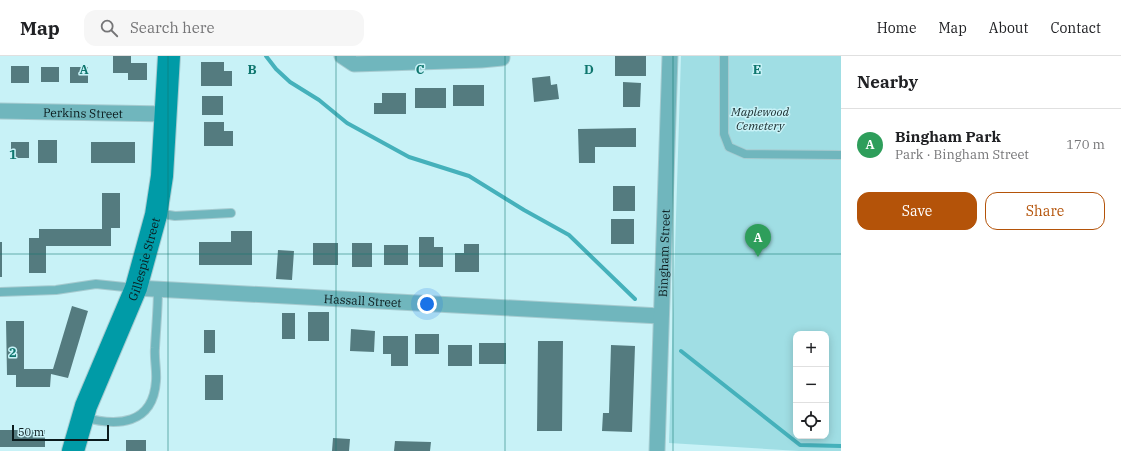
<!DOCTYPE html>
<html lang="en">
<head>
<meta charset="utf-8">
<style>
	:root { --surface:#fff; --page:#f6f6f6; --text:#202124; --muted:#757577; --line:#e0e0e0; --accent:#b45309 }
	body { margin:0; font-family:"IBM Plex Serif",serif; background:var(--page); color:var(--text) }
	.controls { position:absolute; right:12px; bottom:12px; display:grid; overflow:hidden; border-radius:8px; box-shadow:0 2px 10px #0003 }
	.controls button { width:36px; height:36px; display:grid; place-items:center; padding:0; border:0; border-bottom:1px solid var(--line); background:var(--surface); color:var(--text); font:20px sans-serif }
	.scale { position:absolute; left:12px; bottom:10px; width:97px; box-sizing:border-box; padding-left:4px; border:2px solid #0b1b1d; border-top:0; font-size:11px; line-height:14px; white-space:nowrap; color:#0b1b1d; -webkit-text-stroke:3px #c8f2f7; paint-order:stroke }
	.you { position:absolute; left:427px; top:248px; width:14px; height:14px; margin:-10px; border:3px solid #fff; border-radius:50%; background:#1a73e8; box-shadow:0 0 0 6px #1a73e833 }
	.badge { display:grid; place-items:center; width:26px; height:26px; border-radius:50%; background:var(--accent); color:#fff; font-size:13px; font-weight:700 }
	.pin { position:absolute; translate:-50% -33px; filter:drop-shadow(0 1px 2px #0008) }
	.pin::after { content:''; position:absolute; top:21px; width:14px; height:12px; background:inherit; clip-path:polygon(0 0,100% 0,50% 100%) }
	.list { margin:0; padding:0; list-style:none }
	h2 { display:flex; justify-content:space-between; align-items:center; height:52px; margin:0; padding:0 16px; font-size:17px }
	h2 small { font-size:13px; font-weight:400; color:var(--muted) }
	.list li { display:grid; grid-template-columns:26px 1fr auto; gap:12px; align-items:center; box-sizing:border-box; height:72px; padding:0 16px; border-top:1px solid var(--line) }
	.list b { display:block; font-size:15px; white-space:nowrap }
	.list p { margin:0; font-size:13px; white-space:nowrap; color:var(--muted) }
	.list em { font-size:13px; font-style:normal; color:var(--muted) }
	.actions { display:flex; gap:8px; padding:12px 16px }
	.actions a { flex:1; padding:9px 0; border:1px solid var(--accent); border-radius:12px; text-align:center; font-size:14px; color:var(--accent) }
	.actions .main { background:var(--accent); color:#fff }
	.icon { flex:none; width:22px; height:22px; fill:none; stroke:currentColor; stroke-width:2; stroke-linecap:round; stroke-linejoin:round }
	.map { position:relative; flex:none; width:841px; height:395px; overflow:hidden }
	header { display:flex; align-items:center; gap:24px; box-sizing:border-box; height:56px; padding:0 20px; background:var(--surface); border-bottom:1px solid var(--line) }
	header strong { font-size:19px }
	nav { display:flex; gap:22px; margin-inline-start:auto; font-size:14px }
	.search { width:280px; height:36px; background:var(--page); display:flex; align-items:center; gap:10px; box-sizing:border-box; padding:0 14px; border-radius:12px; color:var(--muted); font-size:15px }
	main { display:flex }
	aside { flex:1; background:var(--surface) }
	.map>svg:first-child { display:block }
	.green { fill:#a0dee4; fill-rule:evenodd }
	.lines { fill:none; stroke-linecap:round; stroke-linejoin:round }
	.stream { stroke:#45b1bb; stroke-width:4 }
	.building { fill:#547b7f }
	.lane-casing { stroke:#a6cbd0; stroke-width:10 }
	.street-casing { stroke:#a6cbd0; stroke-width:17 }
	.secondary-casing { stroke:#a6cbd0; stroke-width:24 }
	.lane { stroke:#70b6bd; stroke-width:8 }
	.street { stroke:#70b6bd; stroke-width:15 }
	.secondary { stroke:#009ba7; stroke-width:22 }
	.grid { fill:none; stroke:#0f766e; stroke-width:1; stroke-opacity:0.55 }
	.labels { text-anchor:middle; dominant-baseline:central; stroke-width:3; stroke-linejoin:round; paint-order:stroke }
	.park-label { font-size:12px; font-style:italic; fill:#1a2d2f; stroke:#c8f2f7 }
	.street-label { font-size:12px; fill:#0b1b1d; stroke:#c8f2f7 }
	.grid-label { font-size:13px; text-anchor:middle; font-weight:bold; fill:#0f766e; stroke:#c8f2f7; stroke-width:3; stroke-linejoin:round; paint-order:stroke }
</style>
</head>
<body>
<header>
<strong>Map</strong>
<div class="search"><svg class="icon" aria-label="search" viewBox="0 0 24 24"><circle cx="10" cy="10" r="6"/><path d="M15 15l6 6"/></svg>Search here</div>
<nav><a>Home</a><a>Map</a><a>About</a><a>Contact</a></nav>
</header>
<main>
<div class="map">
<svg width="841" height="395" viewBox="0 0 841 395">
	<rect width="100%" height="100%" fill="#c8f2f7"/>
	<!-- green -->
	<path class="green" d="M681,0H841V395H799L669,387ZM796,278H826V380H796Z"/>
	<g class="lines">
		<!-- stream -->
		<path class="stream" d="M266,0L276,13L290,26L319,44L347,67L409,101L469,120L524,154L569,179L635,243
			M681,295L800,389L841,390"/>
	</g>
	<!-- building -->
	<path class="building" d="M113,0H131V7H147V24H128V17H113Z
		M615,0H646V20H615Z
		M201,6H224V15H232V30H201Z
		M11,10H29V27H11Z
		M41,11H59V26H41Z
		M70,11H88V27H70Z
		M550,20L551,29L557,28L559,43L534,46L532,22Z
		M623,26L641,27L640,51H623Z
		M453,29H484V50H453Z
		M415,32H446V52H415Z
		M382,37H406V58H374V47H382Z
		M202,40H223V59H202Z
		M204,66H224V75H233V90H204Z
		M636,72V91H595V107H579L578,73Z
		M38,84H57V107H38Z
		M11,86H29V102H11Z
		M91,86H135V107H91Z
		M613,130H635V155H613Z
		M102,137H120V172H111V190H46V217H29V182H39V173H102Z
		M611,163H634V188H611Z
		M231,175H252V209H199V186H231Z
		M419,181H434V191H443V211H419Z
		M0,186H2V221H0Z
		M313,187H338V209H313Z
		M352,187H372V211H352Z
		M464,188H479V216H455V197H464Z
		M384,189H408V209H384Z
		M278,194L294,195L292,224L276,223Z
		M72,250L88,255L68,322L51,318L50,331H16V319H7L6,265H24V313H53Z
		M308,256H329V285H308Z
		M282,257H295V283H282Z
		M351,273L375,275L374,296L350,295Z
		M204,274H215V297H204Z
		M415,278H439V298H415Z
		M383,280H408V310H391V298H383Z
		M538,285H563L562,375H537Z
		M479,287H506V308H479Z
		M448,289H472V310H448Z
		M611,289L635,290L632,376L602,375L603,357H609Z
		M205,319H223V344H205Z
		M0,374H45V391H0Z
		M333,382L350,383L349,395H332Z
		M126,384H146V395H126Z
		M395,385L431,386L430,395H394Z"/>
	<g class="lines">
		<!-- lane casing -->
		<g class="lane-casing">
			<path id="lane" d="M724,0V78L729,91L745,98L841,99
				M157,157L175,160L231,157
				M0,236L56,234L96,228L134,232
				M83,361C117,371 153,369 156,325C157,314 154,303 155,292C156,272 158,253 158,233"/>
		</g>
		<!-- street casing -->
		<g class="street-casing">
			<g id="street">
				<path d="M342,0L354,8L481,4L502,2V0"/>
				<path id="s1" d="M0,55L167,58"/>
				<path id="s2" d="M136,232L660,260"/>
				<path id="s3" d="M657,395L670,0"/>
			</g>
		</g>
		<!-- secondary casing -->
		<g class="secondary-casing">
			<g id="secondary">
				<path id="s4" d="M73,395L86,350L136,232L156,159L162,120L169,0"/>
			</g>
		</g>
		<!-- lane -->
		<use href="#lane" class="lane"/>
		<!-- street -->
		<use href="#street" class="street"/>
		<!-- secondary -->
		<use href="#secondary" class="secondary"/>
	</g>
	<!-- grid -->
	<path class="grid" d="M168,0V395M336,0V395M505,0V395M673,0V395M0,198H841"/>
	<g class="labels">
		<!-- park labels -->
		<g class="park-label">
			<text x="760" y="55">Maplewood<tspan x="760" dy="14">Cemetery</tspan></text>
		</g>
		<!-- street labels -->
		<g class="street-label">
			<text stroke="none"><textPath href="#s1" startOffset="83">Perkins Street</textPath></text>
			<text stroke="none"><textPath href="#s3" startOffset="198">Bingham Street</textPath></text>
			<text stroke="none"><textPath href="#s4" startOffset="205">Gillespie Street</textPath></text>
			<text stroke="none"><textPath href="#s2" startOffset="227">Hassall Street</textPath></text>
		</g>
	</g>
	<g class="grid-label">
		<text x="84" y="18">A</text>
		<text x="252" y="18">B</text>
		<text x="420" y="18">C</text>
		<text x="589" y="18">D</text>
		<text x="757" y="18">E</text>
		<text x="13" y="103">1</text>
		<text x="13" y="301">2</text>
	</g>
</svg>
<div class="controls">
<button>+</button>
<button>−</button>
<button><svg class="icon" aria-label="locate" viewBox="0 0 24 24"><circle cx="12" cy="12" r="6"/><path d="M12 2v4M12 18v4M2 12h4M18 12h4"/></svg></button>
</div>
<div class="scale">50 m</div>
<div class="you"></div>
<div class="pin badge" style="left:758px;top:201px;background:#2e9e5b">A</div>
</div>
<aside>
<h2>Nearby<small></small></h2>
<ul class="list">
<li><span class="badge" style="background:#2e9e5b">A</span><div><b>Bingham Park</b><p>Park · Bingham Street</p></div><em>170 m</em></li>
</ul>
<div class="actions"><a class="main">Save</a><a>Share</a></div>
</aside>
</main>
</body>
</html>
